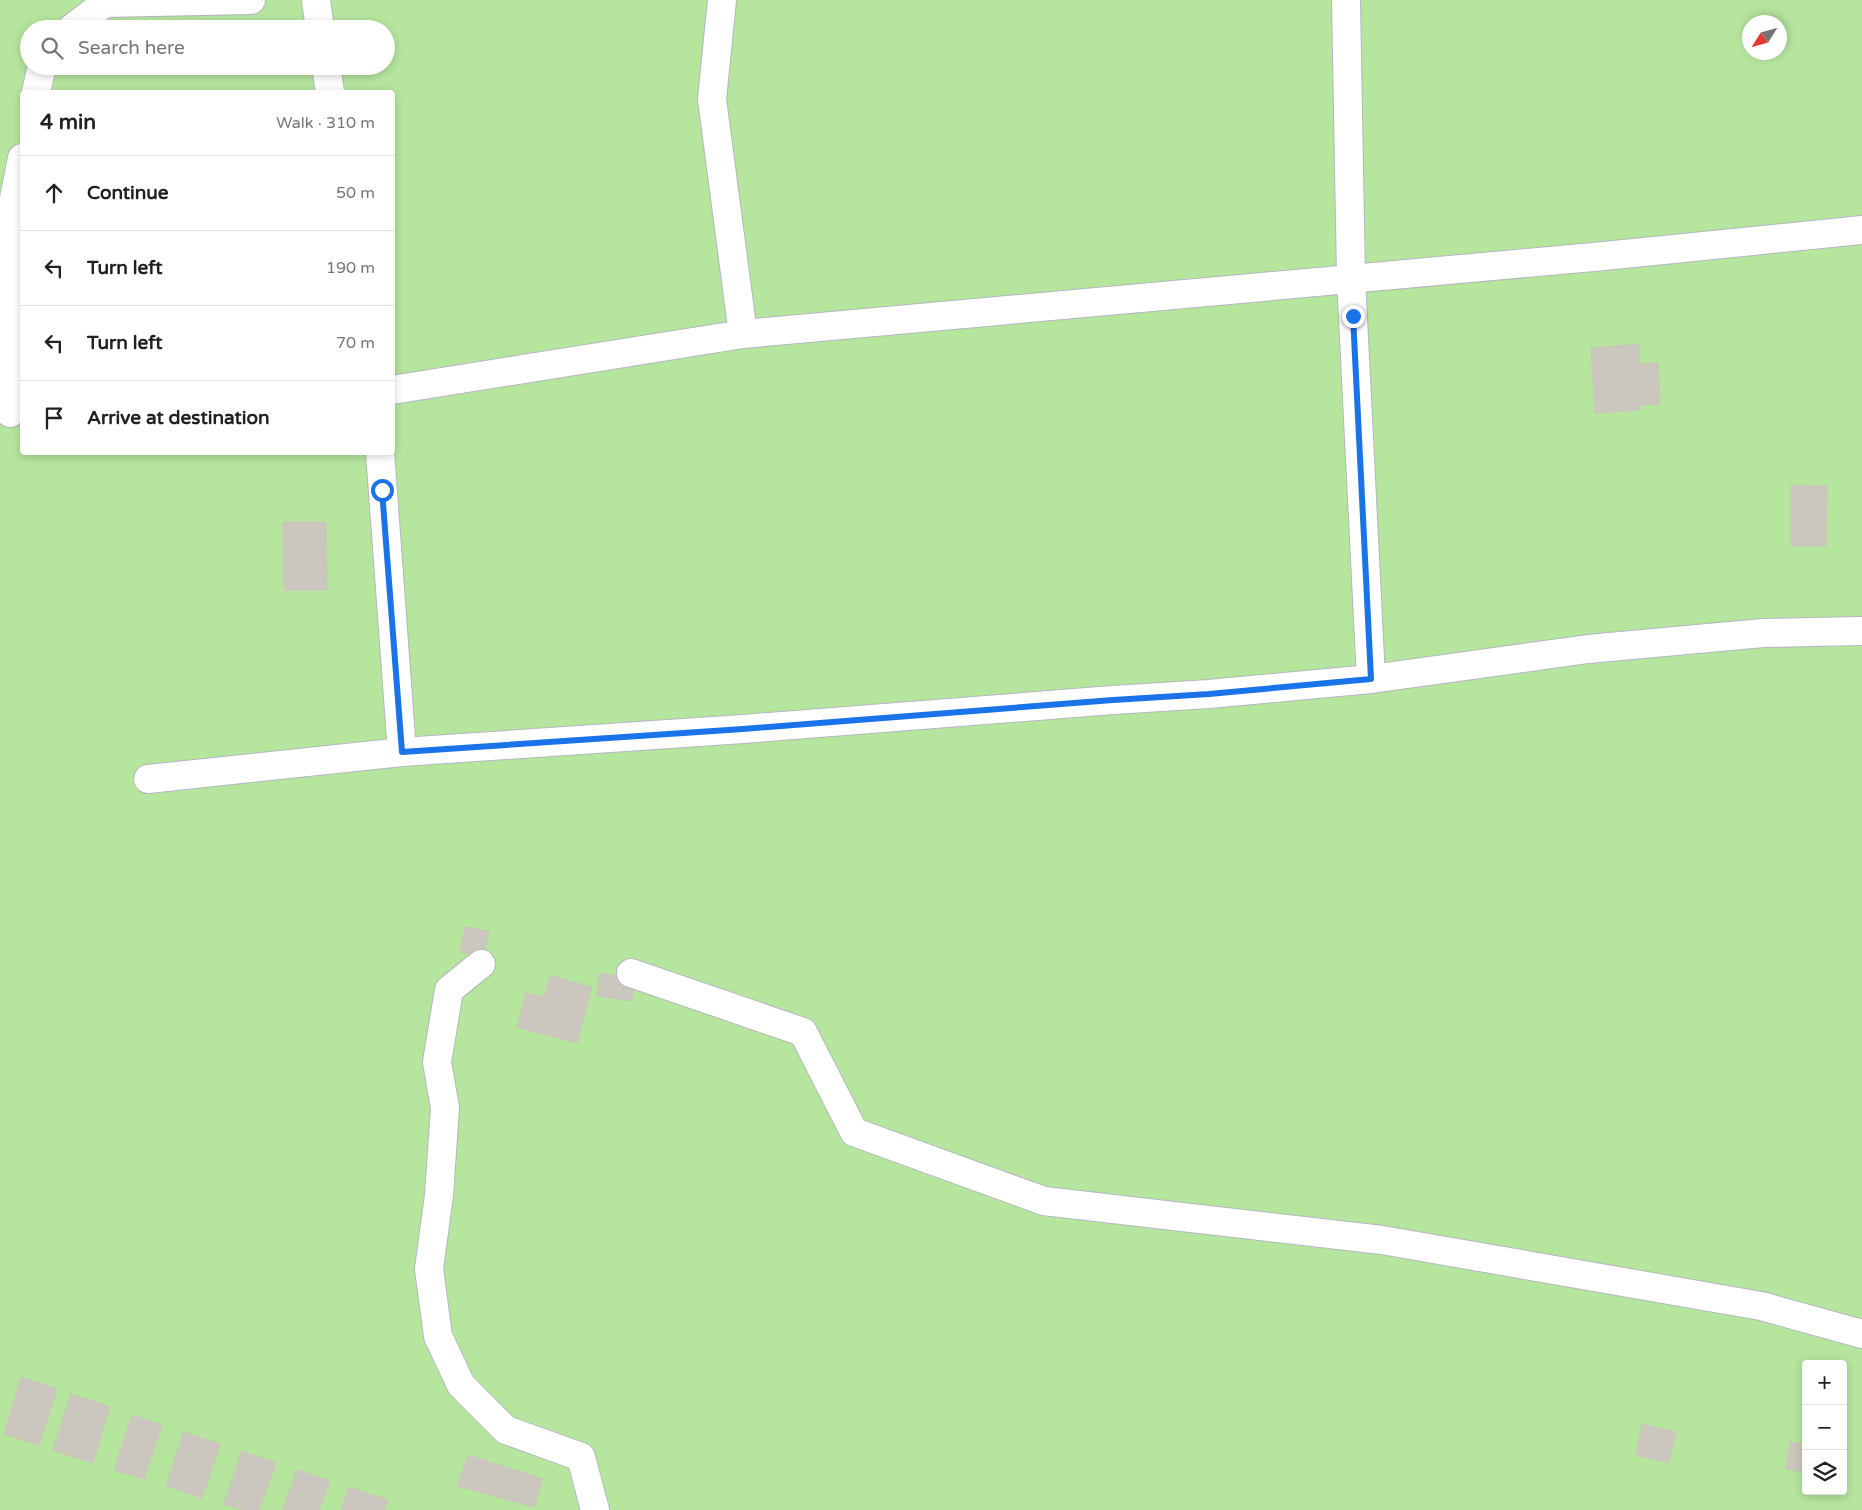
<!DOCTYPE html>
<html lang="en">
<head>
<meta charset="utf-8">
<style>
	:root { --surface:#fff; --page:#f6f6f6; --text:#202124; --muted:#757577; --line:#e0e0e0 }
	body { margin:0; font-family:"Varela Round",sans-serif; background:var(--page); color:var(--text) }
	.controls { position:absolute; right:15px; bottom:15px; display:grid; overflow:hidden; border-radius:5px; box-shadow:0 2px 8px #0003 }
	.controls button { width:45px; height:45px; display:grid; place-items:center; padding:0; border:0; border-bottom:1px solid var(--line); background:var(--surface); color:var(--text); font:25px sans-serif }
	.compass { position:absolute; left:1742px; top:15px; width:45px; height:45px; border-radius:50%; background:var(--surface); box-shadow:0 2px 8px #0003; rotate:233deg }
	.stop { position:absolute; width:15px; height:15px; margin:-11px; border:4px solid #1a73e8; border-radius:50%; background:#fff }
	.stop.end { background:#1a73e8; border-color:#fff; box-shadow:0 1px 5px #0008 }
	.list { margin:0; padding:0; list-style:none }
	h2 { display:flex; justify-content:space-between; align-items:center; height:65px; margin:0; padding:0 20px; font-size:21px }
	h2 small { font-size:16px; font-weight:400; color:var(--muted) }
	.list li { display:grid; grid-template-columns:32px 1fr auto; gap:15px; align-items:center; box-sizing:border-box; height:75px; padding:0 20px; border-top:1px solid var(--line) }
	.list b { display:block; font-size:19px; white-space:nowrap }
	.list em { font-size:16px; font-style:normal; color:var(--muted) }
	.icon { flex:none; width:28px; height:28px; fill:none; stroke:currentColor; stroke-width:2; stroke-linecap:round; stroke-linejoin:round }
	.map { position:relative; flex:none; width:1862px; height:1510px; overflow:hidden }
	.search { position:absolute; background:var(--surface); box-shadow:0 2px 8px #0003; left:20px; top:20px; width:375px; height:55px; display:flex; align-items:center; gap:12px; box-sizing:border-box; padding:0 18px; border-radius:28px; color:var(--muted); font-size:19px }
	.panel { position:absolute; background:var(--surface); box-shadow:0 2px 8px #0003; left:20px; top:90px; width:375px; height:365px; border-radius:5px }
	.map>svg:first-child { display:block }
	.green { fill:#b6e59e; fill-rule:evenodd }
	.building { fill:#cbc7bf; stroke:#cbc5ba }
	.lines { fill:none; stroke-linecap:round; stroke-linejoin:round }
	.minor-casing { stroke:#b4b7c1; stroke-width:30 }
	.minor { stroke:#fff; stroke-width:28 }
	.route { stroke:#1a73e8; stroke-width:6 }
</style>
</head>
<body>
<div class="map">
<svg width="1862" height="1510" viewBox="0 0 1862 1510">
	<rect width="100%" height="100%" fill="#efe9e1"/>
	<!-- green -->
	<path class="green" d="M0,0H1862V1510H0ZM1750,22H1780V52H1750ZM29,29H386V66H29ZM22,92H392V452H22ZM1806,1364H1843V1491H1806Z"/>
	<!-- building -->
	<path class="building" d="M1639,344L1640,364L1658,363L1660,404L1640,405V410L1595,413L1591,348Z
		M1791,485L1827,486L1826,546H1791Z
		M283,522H326L327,590H284Z
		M465,927L489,931L484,956L460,952Z
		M600,973L635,979L632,1001L597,996Z
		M550,976L592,987L577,1043L517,1027L526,993L544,997Z
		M21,1377L57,1389L39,1445L4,1434Z
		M71,1394L110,1407L93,1463L53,1450Z
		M132,1415L162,1425L144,1479L114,1470Z
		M1642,1424L1676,1432L1669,1463L1636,1455Z
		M184,1432L220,1444L202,1498L166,1486Z
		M1790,1442L1806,1445V1472L1786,1469Z
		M242,1451L276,1463L259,1510H243L224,1504Z
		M468,1455L543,1479L534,1507L457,1486Z
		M297,1470L330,1481L319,1510H283Z
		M349,1487L388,1500L384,1510H341Z"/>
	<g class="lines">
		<!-- minor casing -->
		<g class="minor-casing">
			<path id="minor" d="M316,0L320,29
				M722,0L712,99L743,334
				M1346,0L1351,278L1371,679
				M71,29L105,3L251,0
				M326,66L330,92
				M36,92L42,66
				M392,390L743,334L1604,256L1862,230
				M10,413L11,214L22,158
				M380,452L402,752
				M148,779L402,752L743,729L1113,700L1209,694L1371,679L1588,649L1763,633L1862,631
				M481,964L449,990L437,1062L445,1108L439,1195L429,1269L438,1336L461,1385L506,1430L581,1457L595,1510
				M631,973L803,1032L854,1132L1044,1201L1382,1240L1761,1306L1862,1334"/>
		</g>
		<!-- minor -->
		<use href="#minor" class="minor"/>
	</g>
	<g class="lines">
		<!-- route -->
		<path class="route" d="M382,490L402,752L743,729L1113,700L1209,694L1371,679L1353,316"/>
	</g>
</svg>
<div class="controls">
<button>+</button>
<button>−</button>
<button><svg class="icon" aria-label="layers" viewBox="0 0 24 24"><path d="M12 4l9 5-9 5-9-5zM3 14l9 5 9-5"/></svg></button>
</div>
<svg class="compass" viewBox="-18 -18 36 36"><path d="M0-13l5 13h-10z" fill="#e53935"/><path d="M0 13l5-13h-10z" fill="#757577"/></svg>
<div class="stop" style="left:382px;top:490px"></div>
<div class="stop end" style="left:1353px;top:316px"></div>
<div class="search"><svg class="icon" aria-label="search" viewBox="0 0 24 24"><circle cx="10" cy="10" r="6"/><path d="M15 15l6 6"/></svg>Search here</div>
<section class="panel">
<h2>4 min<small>Walk · 310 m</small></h2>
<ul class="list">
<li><svg class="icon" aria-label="ahead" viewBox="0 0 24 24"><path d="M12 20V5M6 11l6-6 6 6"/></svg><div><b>Continue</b></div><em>50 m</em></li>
<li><svg class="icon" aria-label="left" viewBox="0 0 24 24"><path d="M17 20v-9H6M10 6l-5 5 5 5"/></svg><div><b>Turn left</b></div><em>190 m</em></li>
<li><svg class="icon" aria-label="left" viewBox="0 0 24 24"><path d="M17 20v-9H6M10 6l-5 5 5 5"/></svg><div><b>Turn left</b></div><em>70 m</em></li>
<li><svg class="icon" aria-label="arrive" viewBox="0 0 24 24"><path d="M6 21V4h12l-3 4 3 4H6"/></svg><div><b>Arrive at destination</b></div></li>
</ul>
</section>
</div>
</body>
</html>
